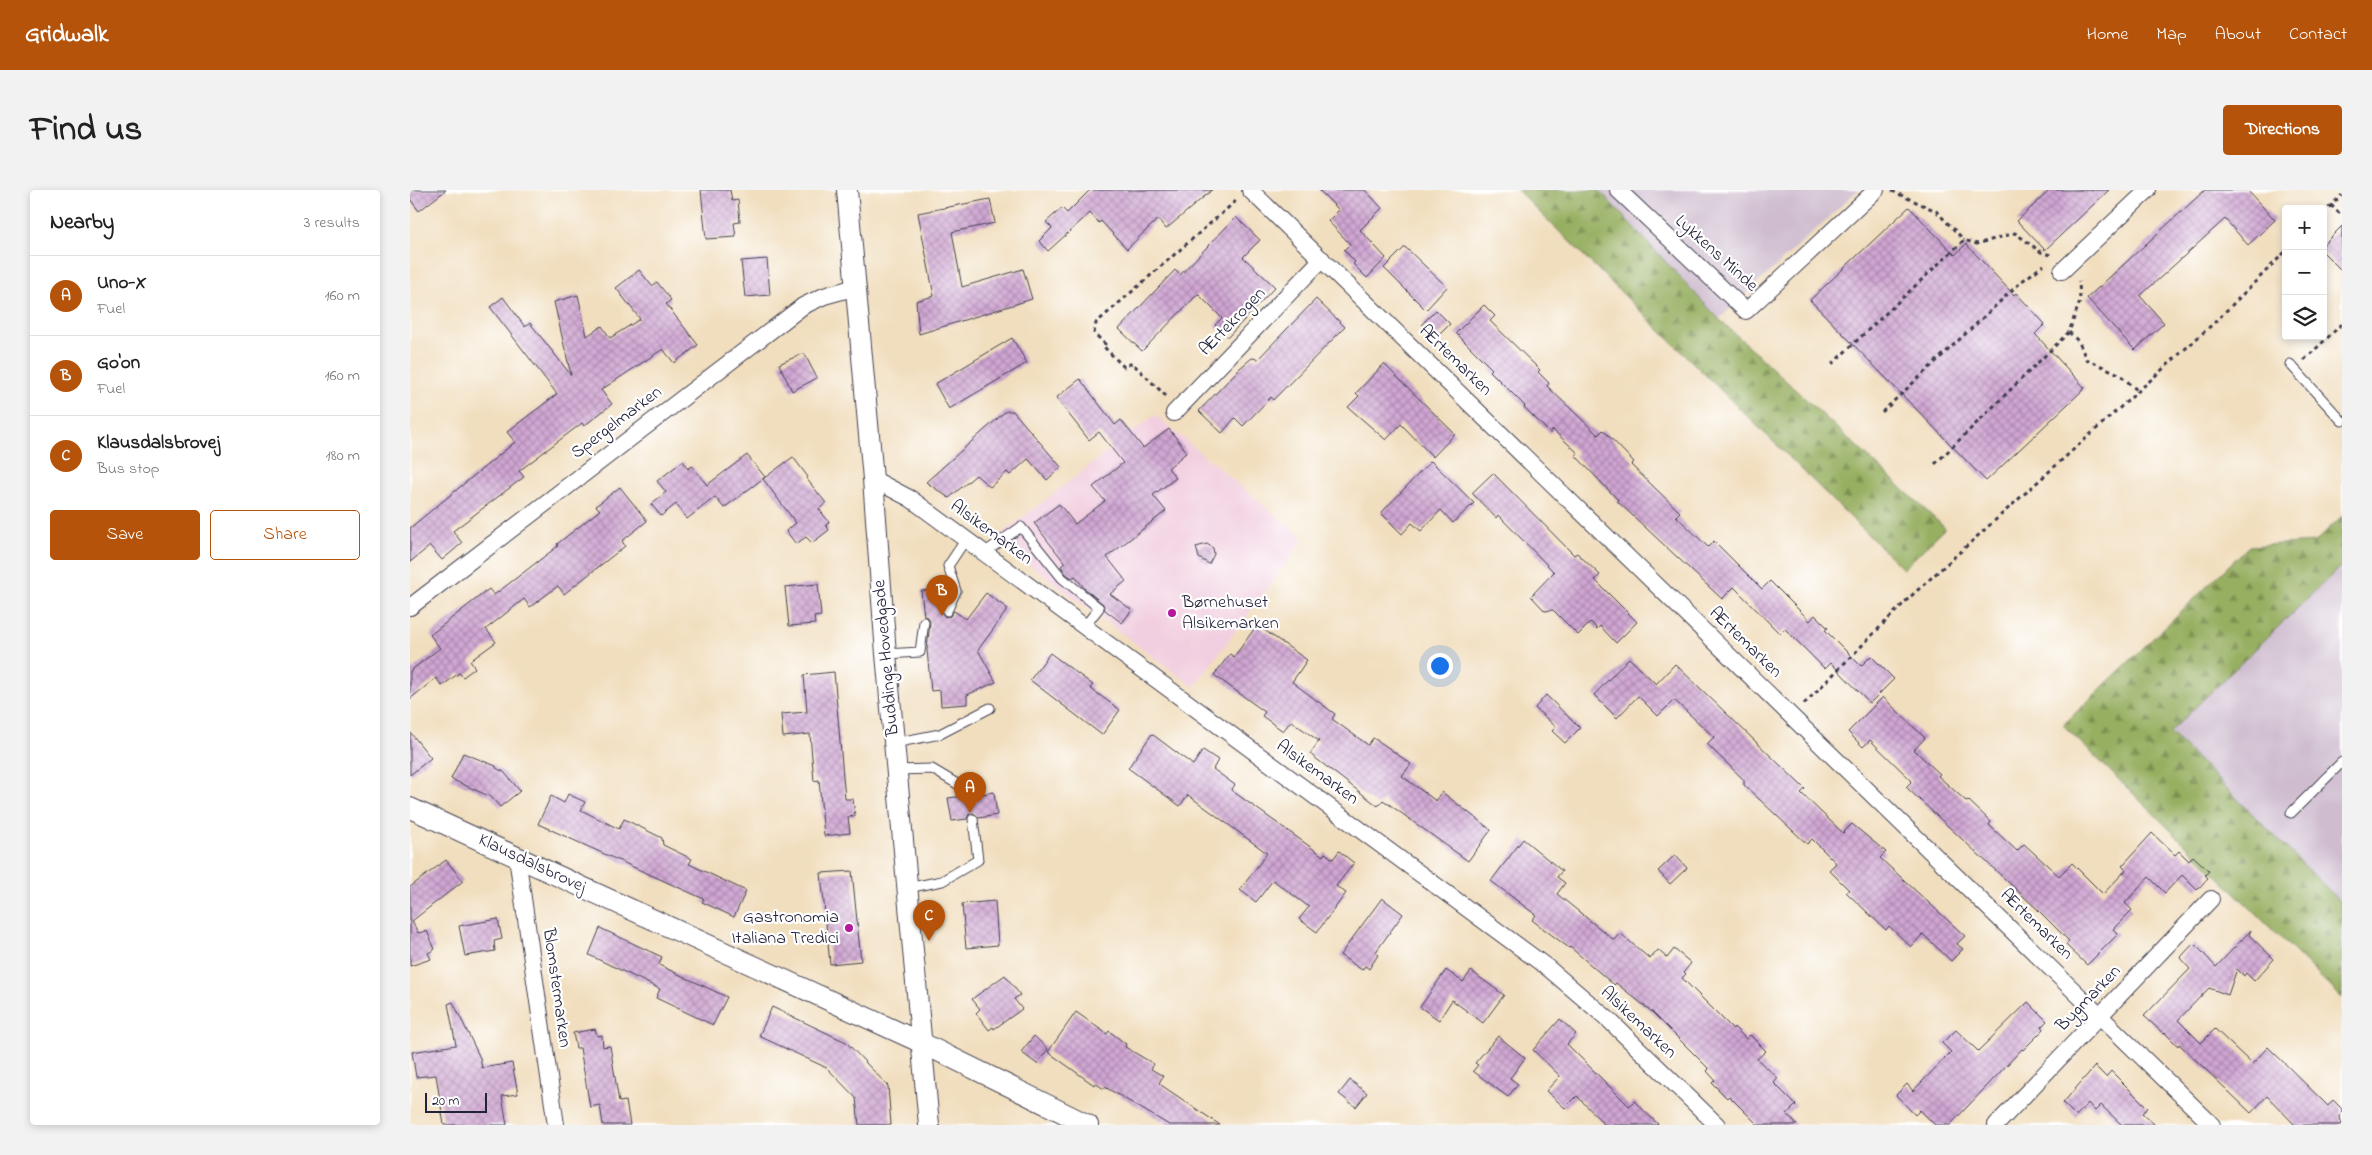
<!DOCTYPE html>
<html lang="en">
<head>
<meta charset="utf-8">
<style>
	:root { --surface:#fff; --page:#f2f2f2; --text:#222; --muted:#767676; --line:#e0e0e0; --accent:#b45309 }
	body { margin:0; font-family:"Indie Flower",sans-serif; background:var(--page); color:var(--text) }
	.controls { position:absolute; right:15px; top:15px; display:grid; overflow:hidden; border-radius:5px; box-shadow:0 2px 8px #0003 }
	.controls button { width:45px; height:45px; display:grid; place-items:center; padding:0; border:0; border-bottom:1px solid var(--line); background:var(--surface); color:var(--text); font:25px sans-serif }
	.scale { position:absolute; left:15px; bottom:12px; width:62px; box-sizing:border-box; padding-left:5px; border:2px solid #22223b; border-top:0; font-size:14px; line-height:18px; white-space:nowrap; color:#22223b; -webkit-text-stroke:4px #fff; paint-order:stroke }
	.you { position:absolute; left:1029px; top:475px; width:18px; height:18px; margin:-12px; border:4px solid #fff; border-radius:50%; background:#1a73e8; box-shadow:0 0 0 8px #1a73e833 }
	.badge { display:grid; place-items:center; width:32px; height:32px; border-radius:50%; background:var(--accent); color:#fff; font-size:16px; font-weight:700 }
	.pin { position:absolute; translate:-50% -41px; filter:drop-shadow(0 1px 2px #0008) }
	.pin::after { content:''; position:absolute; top:26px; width:18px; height:15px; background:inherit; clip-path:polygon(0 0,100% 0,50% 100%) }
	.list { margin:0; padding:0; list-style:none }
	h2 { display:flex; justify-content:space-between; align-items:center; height:65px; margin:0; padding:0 20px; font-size:21px }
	h2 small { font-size:16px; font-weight:400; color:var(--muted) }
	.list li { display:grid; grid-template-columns:32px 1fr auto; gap:15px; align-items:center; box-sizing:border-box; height:80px; padding:0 20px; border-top:1px solid var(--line) }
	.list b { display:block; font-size:19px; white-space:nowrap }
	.list p { margin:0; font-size:16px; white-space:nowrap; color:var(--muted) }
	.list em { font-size:16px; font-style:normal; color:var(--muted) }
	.actions { display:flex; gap:10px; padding:15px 20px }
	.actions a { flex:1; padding:11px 0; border:1px solid var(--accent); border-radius:5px; text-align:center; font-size:18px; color:var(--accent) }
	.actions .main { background:var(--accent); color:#fff }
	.icon { flex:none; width:28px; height:28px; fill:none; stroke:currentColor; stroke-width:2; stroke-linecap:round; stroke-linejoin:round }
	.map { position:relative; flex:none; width:1932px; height:935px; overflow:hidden; border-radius:5px }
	header { display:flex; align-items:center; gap:30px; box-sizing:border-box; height:70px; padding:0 25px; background:var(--accent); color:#fff }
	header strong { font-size:24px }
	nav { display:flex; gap:28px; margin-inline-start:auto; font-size:18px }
	.intro { display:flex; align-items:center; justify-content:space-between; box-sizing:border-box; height:120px; padding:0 30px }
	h1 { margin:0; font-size:35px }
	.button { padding:12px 22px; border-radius:5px; background:var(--accent); color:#fff; font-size:18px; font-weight:700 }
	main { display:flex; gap:30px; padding:0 30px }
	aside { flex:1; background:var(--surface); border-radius:5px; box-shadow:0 2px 8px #0003 }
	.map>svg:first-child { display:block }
	.built { fill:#f2cfe0 }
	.industrial { fill:#cfbdcf }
	.forest { fill:url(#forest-firs); stroke:#5c684e }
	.building { fill:url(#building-cross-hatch) }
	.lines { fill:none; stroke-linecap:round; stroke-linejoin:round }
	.service-casing { stroke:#413e4f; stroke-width:11 }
	.minor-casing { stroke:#413e4f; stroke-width:18 }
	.tertiary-casing { stroke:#413e4f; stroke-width:22 }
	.path { stroke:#413e4f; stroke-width:3; stroke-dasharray:4 4; stroke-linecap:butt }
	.service { stroke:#fff; stroke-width:9 }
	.minor { stroke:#fff; stroke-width:16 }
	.tertiary { stroke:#fff; stroke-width:20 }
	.poi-dot { fill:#b5179e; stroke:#fff; stroke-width:2 }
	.labels { text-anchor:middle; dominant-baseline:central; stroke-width:4.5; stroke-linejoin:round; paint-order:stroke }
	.street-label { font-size:18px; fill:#22223b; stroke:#fff }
	.poi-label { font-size:18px; fill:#22223b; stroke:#fff; text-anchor:start }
</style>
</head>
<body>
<header>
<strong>Gridwalk</strong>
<nav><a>Home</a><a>Map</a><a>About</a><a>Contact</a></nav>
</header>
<div class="intro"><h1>Find us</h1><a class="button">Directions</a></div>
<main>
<aside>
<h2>Nearby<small>3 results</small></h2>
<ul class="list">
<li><span class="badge">A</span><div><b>Uno-X</b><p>Fuel</p></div><em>160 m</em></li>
<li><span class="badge">B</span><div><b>Go'on</b><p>Fuel</p></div><em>160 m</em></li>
<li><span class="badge">C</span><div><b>Klausdalsbrovej</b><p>Bus stop</p></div><em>180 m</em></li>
</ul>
<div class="actions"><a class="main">Save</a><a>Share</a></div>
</aside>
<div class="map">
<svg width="1932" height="935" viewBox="0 0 1932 935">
	<defs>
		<pattern id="forest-firs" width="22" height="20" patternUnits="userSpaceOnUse" patternTransform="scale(1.25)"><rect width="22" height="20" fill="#96af60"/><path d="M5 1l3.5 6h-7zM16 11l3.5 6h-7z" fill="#7a8e50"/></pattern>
		<pattern id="building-cross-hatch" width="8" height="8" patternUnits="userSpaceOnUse" patternTransform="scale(1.25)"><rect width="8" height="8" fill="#d0a6d3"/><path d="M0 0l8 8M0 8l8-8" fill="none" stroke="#a887ac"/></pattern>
	</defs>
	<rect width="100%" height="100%" fill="#fff"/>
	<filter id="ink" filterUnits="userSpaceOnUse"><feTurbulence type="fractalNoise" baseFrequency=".02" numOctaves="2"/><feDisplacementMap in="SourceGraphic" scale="10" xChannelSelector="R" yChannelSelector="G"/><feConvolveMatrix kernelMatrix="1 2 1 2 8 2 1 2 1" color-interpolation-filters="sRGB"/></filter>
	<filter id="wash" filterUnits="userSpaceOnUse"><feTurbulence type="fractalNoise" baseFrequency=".0096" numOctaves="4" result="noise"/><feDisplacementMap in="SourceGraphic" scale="20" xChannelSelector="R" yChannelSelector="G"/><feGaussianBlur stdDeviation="1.12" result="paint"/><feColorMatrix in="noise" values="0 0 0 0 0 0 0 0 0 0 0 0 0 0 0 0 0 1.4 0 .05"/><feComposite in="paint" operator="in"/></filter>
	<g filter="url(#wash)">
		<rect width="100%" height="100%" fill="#f1debe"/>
		<!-- built -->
		<path class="built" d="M745,225L894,349L784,497L585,349Z"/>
		<!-- industrial -->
		<path class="industrial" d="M1189,0H1448L1309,129Z
			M1932,375V713L1760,542Z"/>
		<!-- forest -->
		<path class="forest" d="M1107,0H1189L1309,129L1535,338L1493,379Z
			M1932,326V375L1760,542L1932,713V808L1653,535L1839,356L1905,352Z"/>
		<g id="blocks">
			<!-- building -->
			<path class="building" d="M0,0H36L9,21L0,9Z
				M291,0H320L322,11L328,10L330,32L324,33L326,47L296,49Z
				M680,0H802L756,39L748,29L717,59L691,31L689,33L680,23L638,61L629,51L642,38L636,32L652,18L657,23Z
				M909,0H955L972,18L950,40L976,68L957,88L943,74L945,72L934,60L940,54L918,31L929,20Z
				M1640,0H1699L1635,60L1607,31Z
				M1795,0H1837L1865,30L1838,55L1815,29L1730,106L1754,133L1725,160L1677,108Z
				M580,9L585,33L542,42L552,97L613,79L622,109L509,144L506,111L524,106L508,23Z
				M1499,17L1545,65L1556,54L1604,105L1606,103L1635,134L1625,144L1675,198L1576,291L1400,110Z
				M826,27L850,50L833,67L865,97L818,147L805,135L812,128L788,104L732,161L709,139L765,80L770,85Z
				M1932,36V81L1913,62V55Z
				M995,57L1037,97L1016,120L974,78Z
				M357,69L360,105L335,107L331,71Z
				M229,80L242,96L247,92L261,110L256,114L288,155L264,173L253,159L191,200L202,214L174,236L172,233L109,281L114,287L43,341L52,353L44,360L32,370L20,356L0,372V338L105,252L97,242L147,204L80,117L93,107L115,137L120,133L161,185L144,112L168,105L177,146L192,136L200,148L230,129L206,98Z
				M906,109L935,137L863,210L861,207L833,236L825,228L812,243L789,221L831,177L842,168L848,169Z
				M1074,115L1085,126L1080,131L1130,180L1128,182L1139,193L1137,196L1188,245L1193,240L1224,272L1221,275L1270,322L1266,326L1298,357L1304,351L1352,399L1360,391L1400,431L1405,425L1418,438L1415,440L1451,476L1461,466L1484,489L1460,513L1421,473L1415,479L1375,439L1370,444L1324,397L1312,409L1207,311L1208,310L1165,265L1168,263L1143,240L1140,243L1114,217L1115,216L1080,181L1082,179L1046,143Z
				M1026,120L1040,134L1026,148L1012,134Z
				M602,148L617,173L539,219L525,194Z
				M394,163L407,188L382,201L369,174Z
				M974,174L1045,244L1023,267L991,234L976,250L938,217L949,206L946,203Z
				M670,189L705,235L711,230L733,258L759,239L777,262L758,278L766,288L743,305L756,321L697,367L716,391L700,404L722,420L712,433L695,420L693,414L674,398L665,386L662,388L656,384L651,376L655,373L624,333L649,314L665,334L695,311L683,297L713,273L689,242L679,250L646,208Z
				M596,221H603L651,277L637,290L618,269L600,285L597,282L580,297L566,285L539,308L516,292Z
				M337,265L355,287L314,318L305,307L277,329L266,314L251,326L241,314L256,302L247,291L273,271L278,279L282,276L297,295Z
				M383,267L398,287L396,288L416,313L409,319L419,332L416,335L419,340L402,353L396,347L386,354L376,341L386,333L353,289Z
				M1021,271L1064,313L1043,333L1031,320L1011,341L1002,333L992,344L971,323Z
				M1083,283L1164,365L1167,363L1190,385L1185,390L1227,432L1206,453L1190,436L1187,439L1181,432L1168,445L1143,420L1135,421L1121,406L1144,382L1088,325L1086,328L1062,303Z
				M210,297L237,331L212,351L215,356L154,404L148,396L120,417L114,409L76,439L86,452L60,471L65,478L53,487L49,483L32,496L26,488L0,509V481L30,458L20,445L79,399L84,405L148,356L147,354L190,320L186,316Z
				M797,354L803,358L804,364L799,374L789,368L786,357Z
				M408,394L411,426L404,427L405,434L379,436L375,397Z
				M535,399L536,409L531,421L535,427L540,426L544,421L556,429L576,403L598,419L568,460L586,492L557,505V514L531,516L530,500L521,501L517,460L520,432L518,427L514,426L511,401Z
				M847,435L897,470L882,492L925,524L922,529L958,555L963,548L973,554L1001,574L992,586L1026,611L1032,602L1081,640L1058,671L973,610L968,616L900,564L909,551L881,531L873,541L852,526L855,522L804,485L820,464L824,467Z
				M640,463L683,495L680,498L710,520L692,545L620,490Z
				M1219,468L1246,494L1265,474L1395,599L1391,603L1433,643L1442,634L1476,662L1470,668L1555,746L1547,754L1553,759L1541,771L1513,744L1501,757L1479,736L1476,740L1436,702L1439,700L1419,680L1426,673L1402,649L1397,654L1334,595V590L1297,554L1304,547L1264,510L1248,526L1228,506L1207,528L1184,505Z
				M424,482L435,609H443L445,626L438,627L440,643L414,646L409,590L404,591L400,544L373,547L371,524L397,522L394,485Z
				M1136,505L1170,538L1155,553L1142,541L1146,537L1125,518Z
				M1473,507L1515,548L1504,560L1530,584L1528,586L1556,611L1558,610L1581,632L1579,635L1607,661L1614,654L1649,686L1662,673L1693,704L1716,680L1712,676L1742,643L1765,665L1769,661L1779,671L1783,666L1799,681L1795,685L1798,688L1787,700L1772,685L1755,703L1739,687L1715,713L1722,720L1703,739L1708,744L1677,775L1656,755L1659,751L1626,718L1496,597L1502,591L1460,550L1453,557L1438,542Z
				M0,542L21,568L0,585Z
				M742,544L783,575L793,560L808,570L803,579L825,595L821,600L913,666L915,663L923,669L929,661L944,673L926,696L936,703L907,742L889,729L899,717L863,690L846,712L830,700L857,663L778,605L770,616L718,578Z
				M53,563L86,576V578L94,582L110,601L90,617L81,607L41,589Z
				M584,602L587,625L569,628L563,623L559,624L557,629L542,631L538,608L554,606L556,610L561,611L566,605Z
				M158,604L175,612L171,620L209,639L214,629L252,648L253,655L282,669L279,674L336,701L324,727L292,712L294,709L128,634L141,606L154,613Z
				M1113,649L1152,681L1147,687L1155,693L1147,704L1204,750L1210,743L1240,769L1248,760L1257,768L1264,759L1281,773L1274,782L1276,784L1272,788L1323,839L1324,837L1336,849L1340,845L1356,861L1347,869L1368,888L1364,893L1386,915L1377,924L1387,935H1348L1319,906L1317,908L1302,893L1305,890L1297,881L1299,879L1242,822L1206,793L1204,795L1160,757L1159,758L1122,730L1126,725L1081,691Z
				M1265,665L1277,678L1260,694L1248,681Z
				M36,670L53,691L2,731L8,743L17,741L25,759L18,763L21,769L0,776V697Z
				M442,681L451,771L420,774L411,683Z
				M972,708L993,724L965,763L968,765L959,779L955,776L952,780L930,765Z
				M585,711L588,755L556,758L552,714Z
				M88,729L92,749L84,751L85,761L55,766L49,736Z
				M190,738L252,767L249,775L317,807L303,835L246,808L250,799L179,765Z
				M1841,740L1839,745L1864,769L1844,791L1836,783L1834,786L1827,779L1818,805L1799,798L1768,830L1791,853L1805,839L1842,874L1858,857L1918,916L1923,910L1932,919L1930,927L1932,935H1885L1857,906L1841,923L1769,854L1768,856L1755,843L1754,844L1734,826L1780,779L1770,768L1784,753L1806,777Z
				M1036,780L1053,792L1061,781L1094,805L1073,833L1042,810L1029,830L1010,817Z
				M595,785L610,805L604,809L612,819L584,839L583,837L579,840L566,823L570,819L562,809Z
				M43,812L70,868L72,878L102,873L108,904L92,906L97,935H34L26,885L6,887L2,862L46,855L38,814Z
				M1618,812L1637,831L1632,836L1634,839L1613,860L1612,859L1540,935H1525L1510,920L1505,925L1486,905L1497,894L1503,901L1541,862L1532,853L1546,840L1568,861Z
				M362,817L436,852L478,896L481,935H449L446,908L417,878L349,846Z
				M666,822L697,844L699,841L716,854L715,857L744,874L741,879L753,886L749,893L751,895L810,935H759L695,897L694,899L685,893L684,895L638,862Z
				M1150,829L1166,844L1157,854L1219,916L1224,911L1249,935H1195L1167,906L1155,918L1136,901L1150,886L1123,860Z
				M185,839L187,846L192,845L193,857L200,856L209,912L216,911L220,935H193L190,915L180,917L170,858H166L163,843Z
				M624,846L638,859L627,874L611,862Z
				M1088,846L1115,868L1100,888L1108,894L1098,907L1063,881L1068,875L1065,873Z
				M1685,876L1696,887L1701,881L1738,918L1732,923L1745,935H1712L1691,915L1685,921L1678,913L1666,926L1653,913Z
				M940,890L957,903L946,917L929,904Z"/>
		</g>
	</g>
	<g filter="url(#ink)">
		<use href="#blocks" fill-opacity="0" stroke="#413e4f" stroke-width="1"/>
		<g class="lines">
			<!-- service casing -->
			<g class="service-casing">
				<path id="service" d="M1880,174L1932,231
					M574,363L611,337L652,388L689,418L674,437
					M537,421L546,401L538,376L556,349
					M476,464L510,462L514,432
					M484,553L530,544L580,518
					M487,580L522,579L559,601L560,605
					M1881,623L1932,572
					M497,698L532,691L568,670L563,629"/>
			</g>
			<!-- minor casing -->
			<g class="minor-casing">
				<path id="minor" d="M840,0L1802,935
					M1208,0L1336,121L1466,0
					M1652,81L1738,0
					M764,223L912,69
					M463,289L501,309L1138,778L1199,830L1307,935
					M0,417L393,116L414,106L446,97
					M107,667L146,935
					M1586,935L1801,709"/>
			</g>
			<!-- tertiary casing -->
			<g class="tertiary-casing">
				<path id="tertiary" d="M437,0L463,289L476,464L519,935
					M0,618L512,853L678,935"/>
			</g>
			<!-- path -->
			<path class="path" d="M1482,1L1526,21L1554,50
				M1921,15L1932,26
				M1913,23L1932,5
				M1659,142L1669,152L1676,169L1709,184L1728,201
				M1894,170L1932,134
				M1422,174L1554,50L1567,54L1605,43L1631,62L1641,65
				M756,206L722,173L714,177L693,156L695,154L684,143L686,133L827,10
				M1472,222L1612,91L1634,75
				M1525,274L1659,142L1670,111L1669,91
				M1394,514L1500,407L1805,132L1876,61"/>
			<!-- service -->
			<use href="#service" class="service"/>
			<!-- minor -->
			<use href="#minor" class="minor"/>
			<!-- tertiary -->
			<use href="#tertiary" class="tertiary"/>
		</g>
	</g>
	<!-- markers -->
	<g class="poi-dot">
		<circle cx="762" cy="423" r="5"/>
		<circle cx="439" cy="738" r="5"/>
	</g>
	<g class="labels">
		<!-- street labels -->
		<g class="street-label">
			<text transform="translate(1306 64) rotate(42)">Lykkens Minde</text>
			<text transform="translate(823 132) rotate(-46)">Ærtekrogen</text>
			<text transform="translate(1045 171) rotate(44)">Ærtemarken</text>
			<text transform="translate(207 233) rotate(-37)">Spergelmarken</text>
			<text transform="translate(581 343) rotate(36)">Alsikemarken</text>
			<text transform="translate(1335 453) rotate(44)">Ærtemarken</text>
			<text transform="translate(477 468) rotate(-95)">Buddinge Hovedgade</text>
			<text transform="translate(907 583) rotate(36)">Alsikemarken</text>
			<text transform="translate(122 674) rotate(25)">Klausdalsbrovej</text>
			<text transform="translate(1626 735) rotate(44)">Ærtemarken</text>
			<text transform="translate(146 798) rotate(82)">Blomstermarken</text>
			<text transform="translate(1679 809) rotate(-46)">Bygmarken</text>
			<text transform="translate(1228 833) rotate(43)">Alsikemarken</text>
		</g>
		<!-- poi labels -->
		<g class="poi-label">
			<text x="772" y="413">Børnehuset<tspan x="772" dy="21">Alsikemarken</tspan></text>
			<text x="429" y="728" text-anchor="end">Gastronomia<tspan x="429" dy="21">Italiana Tredici</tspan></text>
		</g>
	</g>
</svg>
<div class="controls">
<button>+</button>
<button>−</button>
<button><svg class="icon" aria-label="layers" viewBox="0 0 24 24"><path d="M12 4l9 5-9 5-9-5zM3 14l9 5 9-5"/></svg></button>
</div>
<div class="scale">20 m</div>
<div class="you"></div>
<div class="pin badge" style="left:560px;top:623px">A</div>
<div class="pin badge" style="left:532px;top:426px">B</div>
<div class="pin badge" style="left:519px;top:751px">C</div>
</div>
</main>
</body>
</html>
